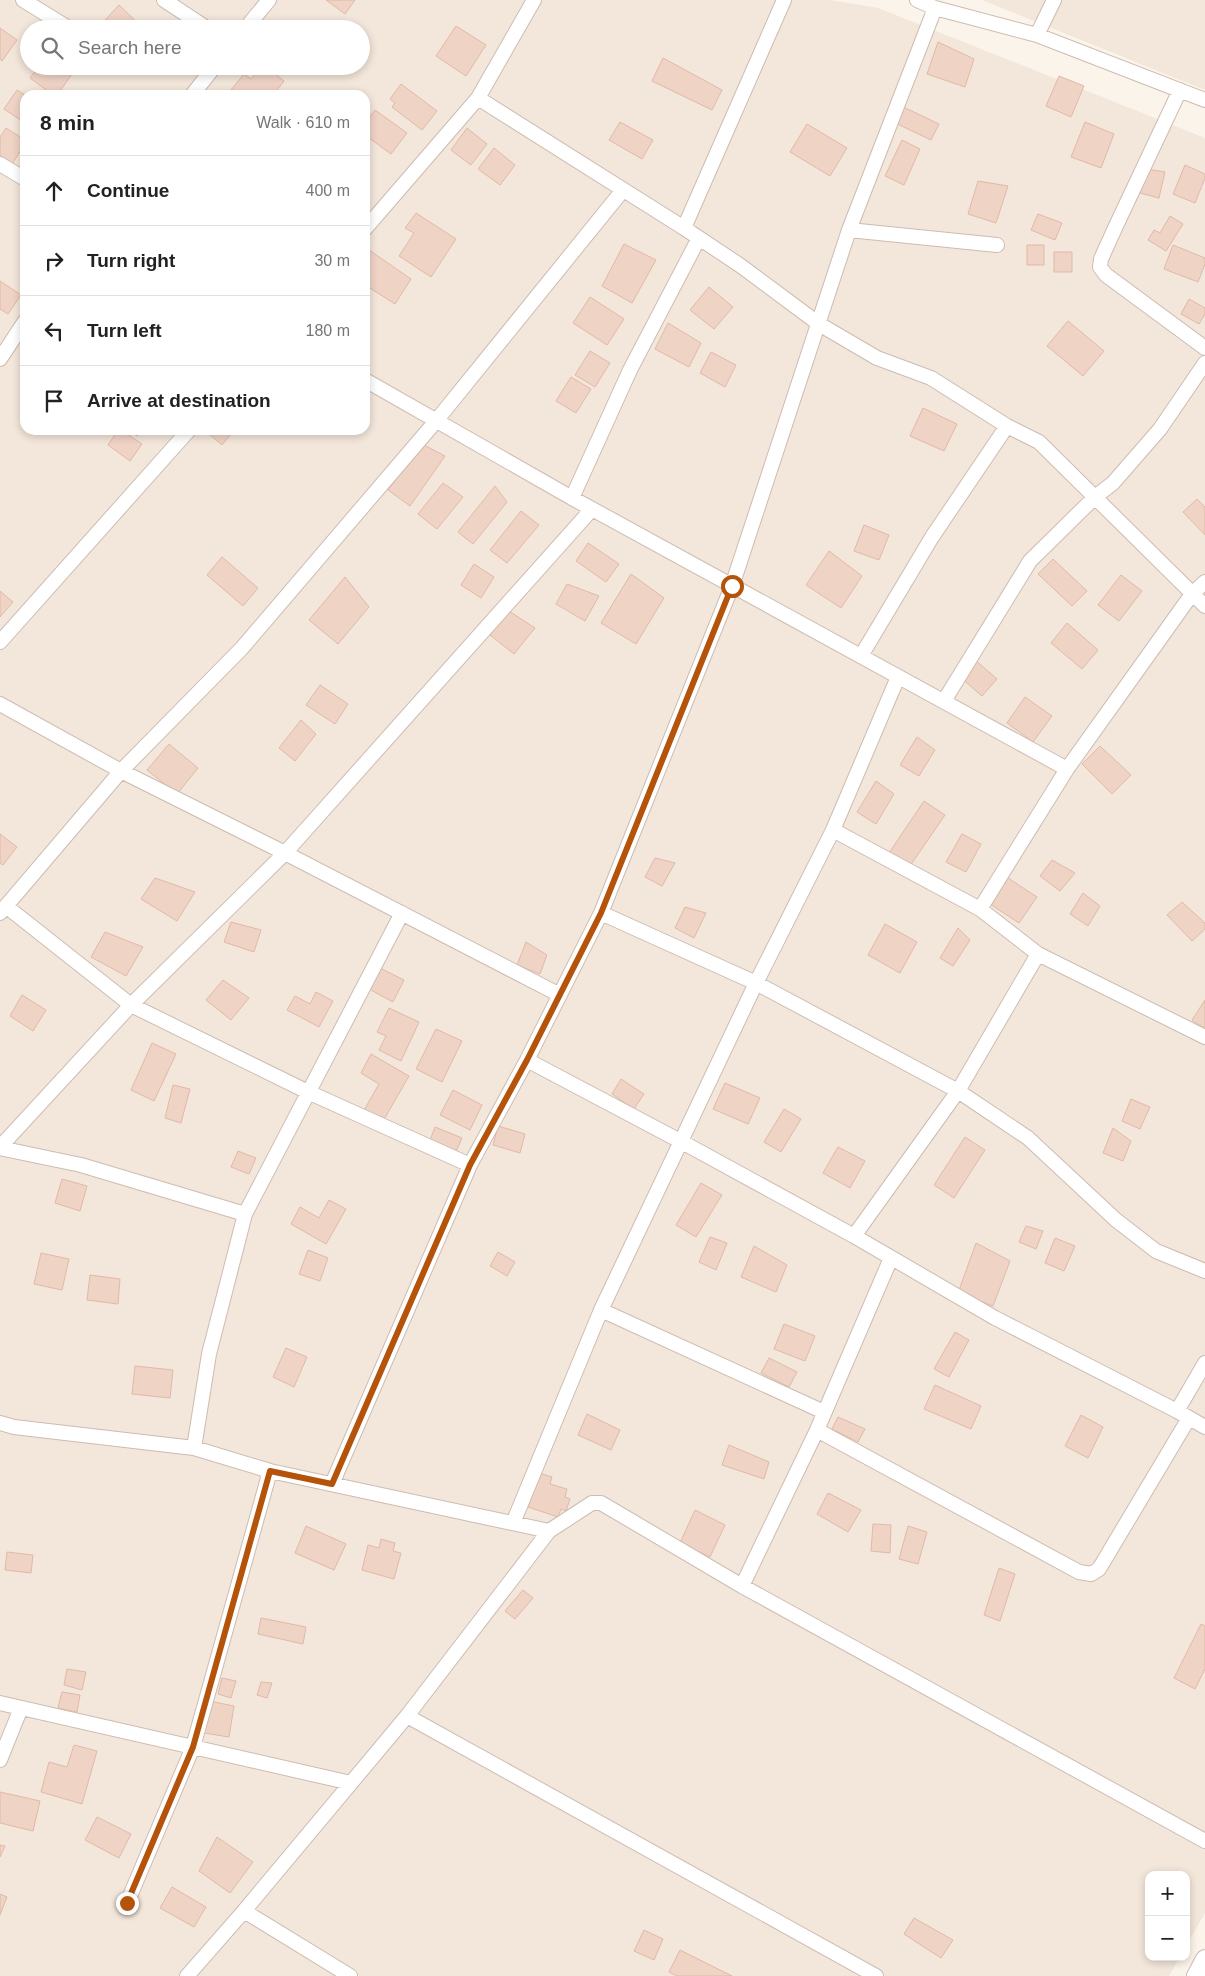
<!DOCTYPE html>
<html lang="en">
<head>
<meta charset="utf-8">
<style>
	:root { --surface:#fff; --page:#f2f2f2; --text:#222; --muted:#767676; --line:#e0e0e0 }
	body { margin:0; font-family:Arial,sans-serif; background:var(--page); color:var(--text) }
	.controls { position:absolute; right:15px; bottom:15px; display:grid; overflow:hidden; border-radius:10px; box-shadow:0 2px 8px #0003 }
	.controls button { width:45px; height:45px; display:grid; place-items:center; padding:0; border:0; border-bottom:1px solid var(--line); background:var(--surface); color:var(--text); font:25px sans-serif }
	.stop { position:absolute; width:15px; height:15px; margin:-11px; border:4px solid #b45309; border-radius:50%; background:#fff }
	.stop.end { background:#b45309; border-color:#fff; box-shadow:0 1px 5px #0008 }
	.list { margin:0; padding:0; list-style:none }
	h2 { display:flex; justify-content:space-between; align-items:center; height:65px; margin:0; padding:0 20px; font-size:21px }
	h2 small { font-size:16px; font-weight:400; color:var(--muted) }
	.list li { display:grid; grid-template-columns:32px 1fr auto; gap:15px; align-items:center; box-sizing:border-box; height:70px; padding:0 20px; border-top:1px solid var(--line) }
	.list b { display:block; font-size:19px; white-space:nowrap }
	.list em { font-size:16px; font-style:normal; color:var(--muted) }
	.icon { flex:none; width:28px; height:28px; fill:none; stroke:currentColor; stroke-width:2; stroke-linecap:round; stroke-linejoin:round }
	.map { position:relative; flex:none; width:1205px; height:1976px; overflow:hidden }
	.search { position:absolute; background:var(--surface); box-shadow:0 2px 8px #0003; left:20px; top:20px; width:350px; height:55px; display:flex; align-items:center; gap:12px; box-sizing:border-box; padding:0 18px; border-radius:28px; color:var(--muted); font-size:19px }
	.panel { position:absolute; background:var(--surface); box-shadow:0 2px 8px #0003; left:20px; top:90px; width:350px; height:345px; border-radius:15px }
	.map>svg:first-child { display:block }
	.residential { fill:#f3e6da; fill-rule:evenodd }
	.building { fill:#efd3c5; stroke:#e1b9a6 }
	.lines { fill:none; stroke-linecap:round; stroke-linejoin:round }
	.minor-casing { stroke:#cdbcb1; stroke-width:16 }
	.tertiary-casing { stroke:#cdbcb1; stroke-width:20 }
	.minor { stroke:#fff; stroke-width:14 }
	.tertiary { stroke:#fff; stroke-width:18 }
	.route { stroke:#b45309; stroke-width:6 }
</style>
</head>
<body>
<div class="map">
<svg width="1205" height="1976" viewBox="0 0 1205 1976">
	<rect width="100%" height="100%" fill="#fbf4eb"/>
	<!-- residential -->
	<path class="residential" d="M0,0H830L878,8L1205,138V1913L1186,1946V1875H1149V1957H1180L1169,1976H0ZM29,29H361V66H29ZM25,95H365V430H25Z
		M982,0H1205V90Z"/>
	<!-- building -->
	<path class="building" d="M326,0H355L345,14Z
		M119,5L143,28L141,29H97Z
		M456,26L486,45L466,76L436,56Z
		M0,28L17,40L2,61L0,59Z
		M938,42L974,59L965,87L927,74Z
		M663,58L722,90L712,110L652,81Z
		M39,66H61L72,74L57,95H53L30,78Z
		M261,66H266L284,81L273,95H238L231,90L244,74L251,79Z
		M1059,76L1084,86L1071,117L1046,106Z
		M401,84L437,111L422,130L392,107L395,103L390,99Z
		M17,90L25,95V123L4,109Z
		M899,105L939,124L931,140L891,121Z
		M375,110L407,133L391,154L365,135V124Z
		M620,122L653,140L642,159L609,140Z
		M1085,122L1114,134L1101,168L1071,157Z
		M807,124L847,148L830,176L790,152Z
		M6,128L25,140V144L12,164L0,157V137Z
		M467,128L487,144L471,165L451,150Z
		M902,140L920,149L904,185L885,176Z
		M494,148L515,165L500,185L478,169Z
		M1185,165L1205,174V178L1195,203L1173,194Z
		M1146,169L1165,172L1159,198L1140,193Z
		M978,181L1008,186L996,223L968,214Z
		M416,213L456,239L431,277L399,256L414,233L405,228Z
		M1038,214L1062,223L1055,240L1031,230Z
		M1170,216L1183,224L1166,251L1148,240L1154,230L1160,233Z
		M624,244L656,260L632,303L602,286Z
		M1027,245H1044V265H1027Z
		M1173,245L1205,258V264L1198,282L1164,269Z
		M369,250L411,279L395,304L365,285V257Z
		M1054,252H1072V272H1054Z
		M0,281L21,295L8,314L0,309Z
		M709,287L733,307L714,329L690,310Z
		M590,297L624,319L607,345L573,323Z
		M1189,299L1205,308V314L1199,324L1181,314Z
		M1068,321L1104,351L1083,376L1047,346Z
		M668,323L701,343L689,367L655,349Z
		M590,351L610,363L595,387L575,375Z
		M711,352L736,365L725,387L700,373Z
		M571,377L591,389L576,413L556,401Z
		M923,408L957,424L944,451L910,436Z
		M118,430H121L142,444L130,461L108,445Z
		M129,430H142L137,436Z
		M211,430H234L222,445L208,433Z
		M422,444L445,456L410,506L388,490Z
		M443,483L463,497L437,529L418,514Z
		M495,486L507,502L473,544L458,532Z
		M1197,499L1205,507V535L1183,512Z
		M521,511L539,525L507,563L490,550Z
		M864,525L889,535L879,560L854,551Z
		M588,543L619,564L606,582L576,561Z
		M829,551L862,576L841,608L806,585Z
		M222,557L258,588L243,606L207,575Z
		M1053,559L1087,591L1072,606L1038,574Z
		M474,564L494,577L481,598L461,585Z
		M631,574L664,598L636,644L601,623Z
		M1121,575L1142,591L1119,621L1098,605Z
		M345,577L369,607L338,644L309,620Z
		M567,584L599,596L585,621L556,604Z
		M0,591L13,602L0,617Z
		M509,611L535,628L514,654L490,635Z
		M1067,623L1098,650L1082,669L1051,643Z
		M975,660L997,679L982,696L960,677Z
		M320,685L348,704L335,724L306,705Z
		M1025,697L1052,716L1033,742L1007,723Z
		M301,720L316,734L295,761L279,748Z
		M917,737L935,750L919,776L900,765Z
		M169,744L198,768L177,794L147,770Z
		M1100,746L1131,775L1112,794L1082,764Z
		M876,781L894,794L876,824L857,812Z
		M924,801L945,815L903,876L883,862Z
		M0,834L17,847L3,865L0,863Z
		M962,834L981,844L966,872L946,862Z
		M655,858L675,863L662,886L645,877Z
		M1052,860L1075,873L1060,891L1040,876Z
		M155,878L195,892L177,921L141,899Z
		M1008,878L1037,897L1019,923L990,904Z
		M1083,893L1100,906L1088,926L1070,914Z
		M1182,902L1205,923V929L1192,941L1167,915Z
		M685,907L706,913L694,938L675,928Z
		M231,922L261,930L254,952L224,942Z
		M885,924L917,942L900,973L868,955Z
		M958,928L970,940L953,966L940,958Z
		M105,932L143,947L126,976L91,957Z
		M526,942L547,955L540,974L517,965Z
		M380,968L404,980L393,1002L369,989Z
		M223,980L249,998L231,1020L206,1000Z
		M316,992L333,1001L319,1027L287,1010L295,996L310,1004Z
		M22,995L46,1010L33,1031L10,1016Z
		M1205,1000V1029L1192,1020Z
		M389,1008L419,1022L401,1061L379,1050L386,1036L377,1032Z
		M436,1029L462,1041L442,1082L416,1069Z
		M152,1043L176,1054L154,1101L131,1090Z
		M371,1054L409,1076L382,1123L363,1112L379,1084L361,1073Z
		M621,1079L644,1094L634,1109L612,1094Z
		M725,1083L760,1098L748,1124L713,1109Z
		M173,1085L190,1089L181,1123L165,1118Z
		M453,1090L482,1105L470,1130L440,1115Z
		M1131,1099L1150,1107L1140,1129L1122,1121Z
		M784,1109L801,1119L781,1152L764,1142Z
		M498,1126L525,1134L520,1153L493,1145Z
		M435,1127L462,1138L455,1154L429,1143Z
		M1113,1128L1131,1141L1123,1161L1103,1153Z
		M965,1137L985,1150L954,1198L934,1185Z
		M838,1147L865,1161L850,1188L823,1173Z
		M238,1151L256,1158L249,1174L231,1167Z
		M62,1179L87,1186L80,1211L55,1203Z
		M701,1183L722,1195L696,1237L676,1225Z
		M329,1200L346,1209L326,1244L291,1224L300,1207L319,1218Z
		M1026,1226L1043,1231L1036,1249L1019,1242Z
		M710,1237L727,1243L716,1270L699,1262Z
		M1055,1238L1075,1246L1064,1271L1045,1263Z
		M976,1243L1010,1261L993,1306L958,1293Z
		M754,1246L787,1265L776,1292L741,1277Z
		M308,1250L328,1258L320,1281L299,1274Z
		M498,1252L515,1262L507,1276L490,1266Z
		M41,1253L69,1259L62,1290L34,1284Z
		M90,1275L120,1279L118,1304L87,1300Z
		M784,1324L815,1336L805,1361L774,1349Z
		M955,1332L969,1340L949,1377L934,1369Z
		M286,1348L307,1357L294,1387L273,1377Z
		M769,1358L797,1372L789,1387L761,1373Z
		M135,1366L173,1370L170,1398L132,1394Z
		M935,1385L981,1406L971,1429L924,1409Z
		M587,1414L620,1430L611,1450L578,1435Z
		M1081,1415L1103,1427L1088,1458L1065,1446Z
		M838,1417L865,1429L858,1442L832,1429Z
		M729,1445L769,1462L764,1479L722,1465Z
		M539,1473L552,1477L550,1484L567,1489L565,1497L570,1499L566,1511L561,1509L558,1517L528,1507Z
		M828,1493L861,1510L848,1532L817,1514Z
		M695,1510L725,1525L710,1557L680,1543Z
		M873,1524L891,1525L890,1553L871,1551Z
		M306,1526L346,1544L334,1570L295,1553Z
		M908,1526L927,1532L918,1564L899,1559Z
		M381,1539L395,1543L393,1551L401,1553L394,1579L362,1570L368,1545L379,1548Z
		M7,1552L33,1555L31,1573L5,1570Z
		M999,1568L1015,1574L1000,1621L984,1615Z
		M523,1590L533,1598L515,1619L505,1611Z
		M261,1618L306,1627L303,1644L258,1634Z
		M1201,1624L1205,1626V1669L1195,1689L1174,1678Z
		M67,1669L86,1672L82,1690L64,1685Z
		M222,1678L236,1681L231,1698L218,1694Z
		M261,1682L272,1683L267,1698L257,1695Z
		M62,1692L80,1695L77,1712L58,1708Z
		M209,1701L234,1706L229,1737L204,1733Z
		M74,1745L97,1751L82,1804L41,1792L49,1762L67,1767Z
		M0,1792L40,1801L33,1831L0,1823Z
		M97,1817L131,1834L119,1858L85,1840Z
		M217,1837L253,1862L230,1893L199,1871Z
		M0,1845L5,1846L0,1857Z
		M172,1887L206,1907L194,1927L160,1908Z
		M0,1894L7,1897L0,1915Z
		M914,1918L953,1940L941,1958L904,1934Z
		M644,1930L663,1939L654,1960L634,1951Z
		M680,1950L732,1976H677L669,1972Z"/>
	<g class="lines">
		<!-- minor casing -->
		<g class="minor-casing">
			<path id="minor" d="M23,0L70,29
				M164,0L208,29
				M917,0L935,8L1037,35L1205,100
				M245,29L269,0
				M1037,35L1054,0
				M1180,90L1115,228L1101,259L1100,267L1106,275L1205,348
				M192,95L215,66
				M478,98L684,228L741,266L819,324L877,358L931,378L1007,426L1039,442L1205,606
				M0,164L25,179
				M684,228L784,0
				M365,229L478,98L534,0
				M849,230L997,245
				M0,359L25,321
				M365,380L572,498L1067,769
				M572,498L630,370L699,238
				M0,642L189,430
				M861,656L932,537L1007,426
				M944,701L1030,561L1095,497L1113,483L1160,429L1205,363
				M0,704L121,771L285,853L560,995
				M833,830L980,909L1038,954L1205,1037
				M7,907L131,1005L308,1092L470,1165
				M980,909L1067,769L1192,594L1205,582
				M0,913L121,771L242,648L436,421L623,190
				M601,913L756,983L958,1091L1028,1138L1116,1220L1156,1251L1205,1271
				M527,1060L682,1142L854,1236L995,1318L1177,1411L1205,1427
				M0,1147L131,1005L285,853L592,509
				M0,1148L81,1165L245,1214
				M854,1236L958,1091L1038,954
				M601,1310L824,1412
				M1177,1411L1205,1363
				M0,1423L14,1427L194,1448L270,1471L549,1531
				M817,1430L1079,1572L1091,1574L1099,1569L1189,1418
				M194,1448L209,1354L245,1214L402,913
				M332,1484L470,1165L527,1060L601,913L732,586L849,230L935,8
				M513,1523L601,1310L756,983L833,830L898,677
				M742,1586L817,1430L891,1258
				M0,1703L351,1783
				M407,1716L876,1976
				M0,1760L21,1708
				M127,1903L193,1747L270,1471
				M244,1911L350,1976
				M187,1976L244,1911L407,1716L549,1531L592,1503H601L742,1586L1205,1841"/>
		</g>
		<!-- tertiary casing -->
		<g class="tertiary-casing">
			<path id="tertiary" d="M1196,1976L1205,1959"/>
		</g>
		<!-- minor -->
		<use href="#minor" class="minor"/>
		<!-- tertiary -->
		<use href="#tertiary" class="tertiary"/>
	</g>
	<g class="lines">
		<!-- route -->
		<path class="route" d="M127,1903L193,1747L270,1471L332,1484L470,1165L527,1060L601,913L732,586"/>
	</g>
</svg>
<div class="controls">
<button>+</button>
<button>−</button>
</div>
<div class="stop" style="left:732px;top:586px"></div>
<div class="stop end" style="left:127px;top:1903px"></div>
<div class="search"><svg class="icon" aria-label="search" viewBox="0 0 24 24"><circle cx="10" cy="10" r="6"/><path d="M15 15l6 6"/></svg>Search here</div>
<section class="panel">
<h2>8 min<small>Walk · 610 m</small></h2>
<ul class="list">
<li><svg class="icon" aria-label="ahead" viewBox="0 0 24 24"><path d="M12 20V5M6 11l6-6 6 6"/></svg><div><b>Continue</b></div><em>400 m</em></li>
<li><svg class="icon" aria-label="right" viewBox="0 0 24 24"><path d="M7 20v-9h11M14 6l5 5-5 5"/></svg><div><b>Turn right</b></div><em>30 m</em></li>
<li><svg class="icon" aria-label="left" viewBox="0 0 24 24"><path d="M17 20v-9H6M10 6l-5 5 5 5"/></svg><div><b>Turn left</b></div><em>180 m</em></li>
<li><svg class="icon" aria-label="arrive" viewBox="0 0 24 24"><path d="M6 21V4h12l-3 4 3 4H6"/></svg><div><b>Arrive at destination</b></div></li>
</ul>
</section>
</div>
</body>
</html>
